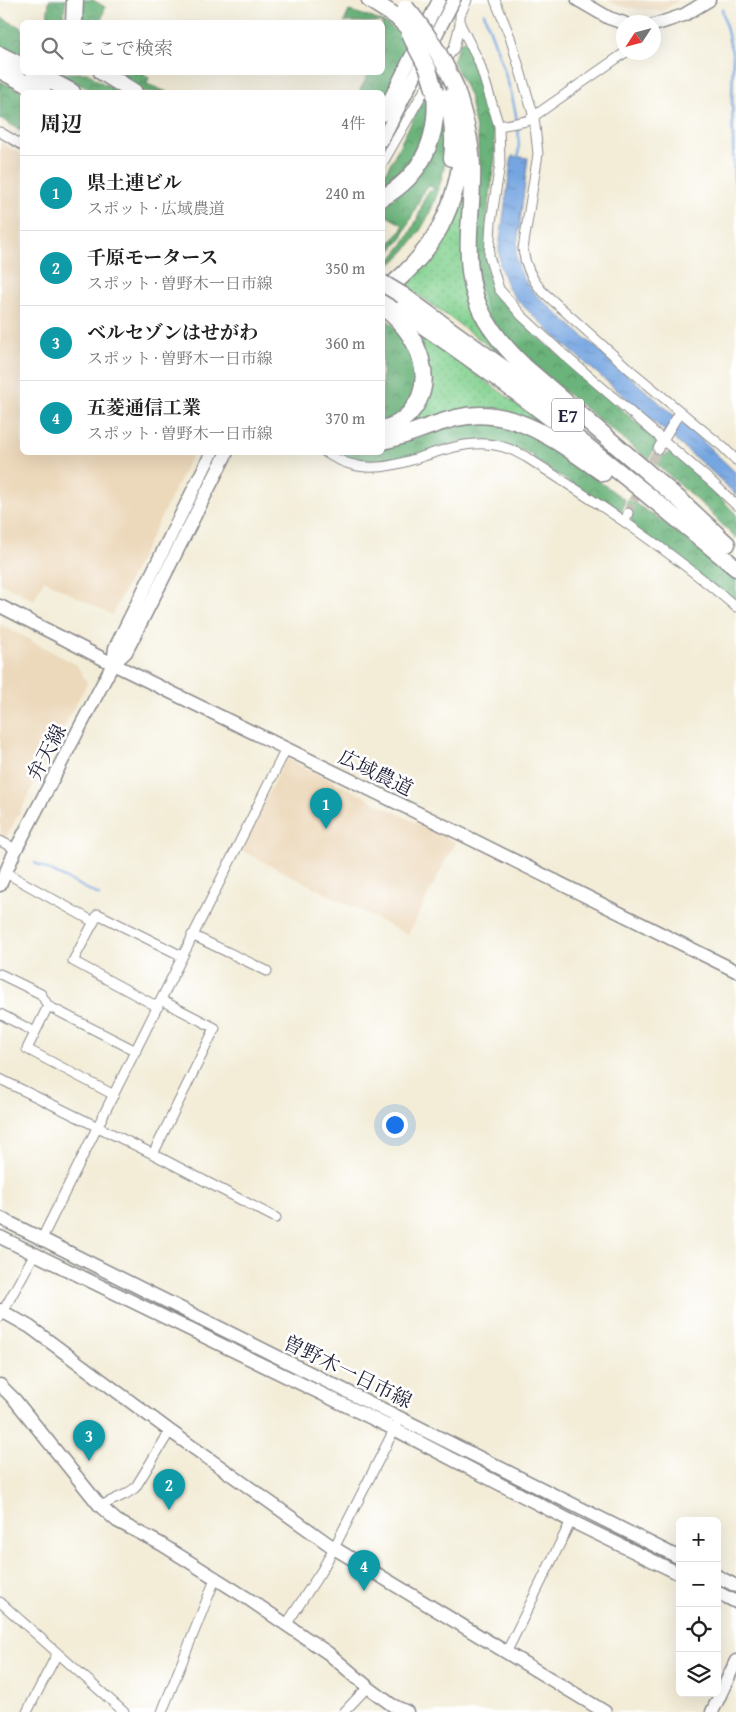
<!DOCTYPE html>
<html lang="ja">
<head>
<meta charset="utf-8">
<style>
	:root { --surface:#fff; --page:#f6f6f6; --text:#222; --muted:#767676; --line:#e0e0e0; --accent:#7c3aed }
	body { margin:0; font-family:"Gentium Book Plus","Noto Serif JP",serif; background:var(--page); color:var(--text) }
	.controls { position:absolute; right:15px; bottom:15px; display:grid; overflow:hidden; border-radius:8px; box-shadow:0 5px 20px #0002 }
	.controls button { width:45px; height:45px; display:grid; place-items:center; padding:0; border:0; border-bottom:1px solid var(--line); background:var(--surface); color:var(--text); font:25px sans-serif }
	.compass { position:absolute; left:616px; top:15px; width:45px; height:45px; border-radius:50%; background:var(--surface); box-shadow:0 5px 20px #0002; rotate:234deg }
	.you { position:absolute; left:394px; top:1124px; width:18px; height:18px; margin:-12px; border:4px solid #fff; border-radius:50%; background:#1a73e8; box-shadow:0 0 0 8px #1a73e833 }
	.badge { display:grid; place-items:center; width:32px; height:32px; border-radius:50%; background:var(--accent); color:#fff; font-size:16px; font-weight:700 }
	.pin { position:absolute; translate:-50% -41px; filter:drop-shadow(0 1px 2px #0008) }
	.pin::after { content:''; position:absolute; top:26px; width:18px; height:15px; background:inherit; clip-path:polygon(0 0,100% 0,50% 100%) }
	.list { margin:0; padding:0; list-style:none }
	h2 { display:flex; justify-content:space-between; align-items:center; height:65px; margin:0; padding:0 20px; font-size:21px }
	h2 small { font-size:16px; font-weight:400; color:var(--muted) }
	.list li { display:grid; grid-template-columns:32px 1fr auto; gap:15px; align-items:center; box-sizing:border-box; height:75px; padding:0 20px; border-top:1px solid var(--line) }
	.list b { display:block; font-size:19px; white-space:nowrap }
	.list p { margin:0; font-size:16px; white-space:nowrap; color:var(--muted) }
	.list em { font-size:16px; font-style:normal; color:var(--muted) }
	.icon { flex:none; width:28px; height:28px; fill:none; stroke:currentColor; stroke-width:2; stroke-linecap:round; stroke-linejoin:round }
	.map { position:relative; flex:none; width:736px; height:1712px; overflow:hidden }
	.search { position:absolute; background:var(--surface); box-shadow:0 5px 20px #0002; left:20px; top:20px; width:365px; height:55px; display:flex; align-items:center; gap:12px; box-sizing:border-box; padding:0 18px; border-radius:8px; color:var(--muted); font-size:19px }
	.panel { position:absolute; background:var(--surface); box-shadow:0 5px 20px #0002; left:20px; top:90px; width:365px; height:365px; border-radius:8px }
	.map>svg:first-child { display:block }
	.built { fill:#ecd8ba }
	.grass { fill:url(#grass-dots); stroke:#527a66 }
	.forest { fill:url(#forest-crowns); stroke:#466a5a }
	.water { fill:url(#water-ripples); stroke:#4c648e }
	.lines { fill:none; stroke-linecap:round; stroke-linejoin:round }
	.stream { stroke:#76a6e1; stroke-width:2.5 }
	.street-tunnel { stroke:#c9c4b9; stroke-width:9; stroke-dasharray:9 4.5; stroke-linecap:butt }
	.street-casing { stroke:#8a888a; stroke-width:11 }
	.secondary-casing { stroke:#8a888a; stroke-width:15 }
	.highway-casing { stroke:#8a888a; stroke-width:19 }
	.street { stroke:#fff; stroke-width:9 }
	.secondary { stroke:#fff; stroke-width:12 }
	.highway { stroke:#fff; stroke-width:16 }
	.highway-bridge-casing { stroke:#8a888a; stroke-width:19; stroke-linecap:butt }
	.highway-bridge { stroke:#fff; stroke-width:16 }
	.labels { text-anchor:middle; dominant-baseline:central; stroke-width:5; stroke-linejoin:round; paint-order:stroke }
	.shield { fill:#fff; stroke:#646476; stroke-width:1 }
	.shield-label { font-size:19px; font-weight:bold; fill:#22223b }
	.street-label { font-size:20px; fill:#22223b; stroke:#fff }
</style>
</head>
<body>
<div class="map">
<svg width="736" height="1712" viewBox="0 0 736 1712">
	<defs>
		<pattern id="grass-dots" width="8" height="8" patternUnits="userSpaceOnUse" patternTransform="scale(1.25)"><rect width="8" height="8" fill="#83d190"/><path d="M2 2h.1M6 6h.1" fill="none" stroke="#71b37d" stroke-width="1.8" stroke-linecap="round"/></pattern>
		<pattern id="forest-crowns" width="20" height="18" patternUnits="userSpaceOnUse" patternTransform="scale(1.25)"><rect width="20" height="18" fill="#6ab37a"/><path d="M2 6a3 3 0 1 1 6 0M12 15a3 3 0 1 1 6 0" fill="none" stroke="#579165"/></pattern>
		<pattern id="water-ripples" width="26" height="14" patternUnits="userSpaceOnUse" patternTransform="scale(1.25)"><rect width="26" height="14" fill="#76a6e1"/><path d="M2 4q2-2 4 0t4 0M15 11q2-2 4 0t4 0" fill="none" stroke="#6087b8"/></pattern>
	</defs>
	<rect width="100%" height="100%" fill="#fff"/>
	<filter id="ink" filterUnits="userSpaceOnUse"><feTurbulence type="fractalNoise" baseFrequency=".02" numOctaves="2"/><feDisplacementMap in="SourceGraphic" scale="10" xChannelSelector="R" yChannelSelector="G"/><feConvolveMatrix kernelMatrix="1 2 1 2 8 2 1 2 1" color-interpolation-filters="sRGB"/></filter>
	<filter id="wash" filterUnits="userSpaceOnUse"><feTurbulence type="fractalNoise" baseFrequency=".0096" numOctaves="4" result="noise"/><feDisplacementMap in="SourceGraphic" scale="20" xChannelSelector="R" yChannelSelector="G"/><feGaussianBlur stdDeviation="1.12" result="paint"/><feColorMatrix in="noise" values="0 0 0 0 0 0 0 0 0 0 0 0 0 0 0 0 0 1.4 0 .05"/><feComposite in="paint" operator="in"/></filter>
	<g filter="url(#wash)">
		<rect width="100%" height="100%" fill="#f3edd8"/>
		<!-- built -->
		<path class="built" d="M609,0H679L663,11L638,9L619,6Z
			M0,142L22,155V452L193,453L112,615L44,580L34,600L0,583Z
			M0,624L77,665L87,683L6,838L0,835Z
			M286,758L455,842L408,935L240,850Z"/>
		<!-- grass -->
		<path class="grass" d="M469,182L463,239L518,367L402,283L464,183Z
			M423,335L554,431L404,429L420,340Z"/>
		<!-- forest -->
		<path class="forest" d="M49,0H66L63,16L64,22H47Z
			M82,0H93L105,7L101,22H82Z
			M349,11C375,18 394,23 409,46L383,103L382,92H359L369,73L382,72V22H344Z
			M0,17L22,28V57L0,45Z
			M466,41L470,48C482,81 494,113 495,148C496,158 493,169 492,179C489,215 478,254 495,289C502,302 513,313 524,324L652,436L657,442L649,460L545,376L504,337L488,314L474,264L479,196L478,139L469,95L453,61L460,42Z
			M54,73H89C98,83 113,88 126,92H96Z
			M113,73H145L144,75L149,78L147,84L167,92H145Z
			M0,81L23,92L22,131L0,118Z
			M429,88L426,138L410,168L383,191L382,180Z
			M443,98C444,112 448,127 447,140C445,189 424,242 383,270V266C398,254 410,235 418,217C421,210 422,201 426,195C428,191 432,190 436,190L429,186L424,190L401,239L383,259V250L401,231L403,225L383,214V205L397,195Z
			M382,314L411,344L419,384L408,407L382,424Z
			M499,423L536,436L625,500L622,511L616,512L536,461L532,455L524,451L468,443L464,441C436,450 391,467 362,464C350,463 336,456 324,453L382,452L383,448L459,424Z
			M670,452C695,470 714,492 736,514V539L706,508L654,462Z
			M628,499L661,520L736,579V604L632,526L631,515L626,506Z"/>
		<!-- water -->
		<path class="water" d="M512,156L528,158L516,254C518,271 525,283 536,295L692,431L736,473V495L710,470L562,343L516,299L508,288L500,266L499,248Z"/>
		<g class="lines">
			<!-- stream -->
			<path class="stream" d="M722,9L733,57L732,100L734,178L736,186
				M484,13C499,57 524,113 518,159
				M35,863L99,895"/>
		</g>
	</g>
	<g filter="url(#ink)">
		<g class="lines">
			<!-- street-tunnel -->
			<path class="street-tunnel" d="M646,474L658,449
				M628,513L641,486"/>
			<!-- street casing -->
			<g class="street-casing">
				<path id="street" d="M495,0L510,37L534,117L538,154L523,249C525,265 531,278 541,290L629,369L723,447L736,460
					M460,24L479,62L499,126L500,164L491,222L489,256L499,289L522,316L563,354L663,440L658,449
					M499,126L527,121L626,52
					M0,132L22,145
					M382,164L421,96L454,48L460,24V15L467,0
					M680,412L663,440L714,484L736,505
					M325,452C383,492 430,440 487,444C501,445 514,450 526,457C598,503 671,551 736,607
					M625,522L628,513
					M0,841L16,849
					M6,873L94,922
					M192,935L267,971
					M0,974L41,994L48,1006
					M158,1007L73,961L98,914L182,956
					M0,1014L35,1032
					M0,1079L153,1154L276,1218
					M114,1095L27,1049L48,1006L136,1051
					M153,1154L215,1028L161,1000
					M42,1238L286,749
					M0,1317L35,1253
					M100,1506L126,1494L135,1488L170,1431
					M0,1602L124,1712
					M286,1625L322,1570L334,1548L397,1424
					M506,1653L571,1521
					M27,1712L57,1654
					M162,1712L216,1577
					M344,1712L361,1694L369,1688"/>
			</g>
			<!-- secondary casing -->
			<g class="secondary-casing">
				<path id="secondary" d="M578,0L609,18L624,23
					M654,25L684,15L709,0
					M382,115L439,0
					M382,140L454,0
					M0,606L113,664L465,836L736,971
					M113,664L126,652L227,452
					M0,885L16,849L113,664L115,648L212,452
					M0,1218L680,1558
					M0,1237L394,1429L571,1521L680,1574
					M0,1310L30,1327L170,1431L334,1548L605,1712
					M0,1385L15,1400L100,1506L117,1521L161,1544L250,1600L328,1653L369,1688L392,1705L407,1712
					M717,1576L736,1586
					M717,1592L736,1602
					M712,1712L736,1661"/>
			</g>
			<!-- highway casing -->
			<g class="highway-casing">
				<path id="highway" d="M370,0L397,17
					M74,22L75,0
					M0,55L22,66
					M0,70L42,92
					M34,72L72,92
					M102,72L134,92
					M455,86C463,112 471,139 472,167C473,189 470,211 469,232C466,294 480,324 525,367L681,501L727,544
					M446,91C452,113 455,135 452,158
					M382,198C423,175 439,137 435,92
					M382,293C434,253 458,207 463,142
					M402,295L554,405
					M382,298C506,379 623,473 736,568
					M382,429C393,427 402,421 409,414C439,381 418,336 388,311
					M382,441C408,436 431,424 456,418C513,404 559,443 603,473"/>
			</g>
			<!-- street -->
			<use href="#street" class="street"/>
			<!-- secondary -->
			<use href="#secondary" class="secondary"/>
			<!-- highway -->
			<use href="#highway" class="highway"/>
			<!-- highway-bridge casing -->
			<g class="highway-bridge-casing">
				<path id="highway-bridge" d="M406,8C427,32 442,57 455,86
					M397,17L420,40
					M409,33L428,69L435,92
					M382,283L402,295"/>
			</g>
			<!-- highway-bridge -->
			<use href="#highway-bridge" class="highway-bridge"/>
		</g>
	</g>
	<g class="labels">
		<!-- shield labels -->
		<rect class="shield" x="552" y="398.5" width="32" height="33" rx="4"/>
		<g class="shield-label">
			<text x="568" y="415">E7</text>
		</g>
		<!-- street labels -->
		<g class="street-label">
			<text transform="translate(46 752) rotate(-62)">弁天線</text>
			<text transform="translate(376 772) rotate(26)">広域農道</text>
			<text transform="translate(348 1371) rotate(26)">曽野木一日市線</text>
		</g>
	</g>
</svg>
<div class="controls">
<button>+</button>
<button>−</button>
<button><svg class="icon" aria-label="locate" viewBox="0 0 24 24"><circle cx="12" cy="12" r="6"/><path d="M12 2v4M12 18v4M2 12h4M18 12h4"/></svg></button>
<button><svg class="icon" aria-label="layers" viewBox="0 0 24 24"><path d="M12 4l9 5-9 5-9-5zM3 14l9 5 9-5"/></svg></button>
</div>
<svg class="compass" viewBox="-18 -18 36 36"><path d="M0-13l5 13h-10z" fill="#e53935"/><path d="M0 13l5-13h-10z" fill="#767676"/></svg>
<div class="you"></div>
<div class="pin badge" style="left:326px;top:829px;background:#0f9aa8">1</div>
<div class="pin badge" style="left:169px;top:1510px;background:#0f9aa8">2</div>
<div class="pin badge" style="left:89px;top:1461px;background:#0f9aa8">3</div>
<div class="pin badge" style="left:364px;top:1591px;background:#0f9aa8">4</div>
<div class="search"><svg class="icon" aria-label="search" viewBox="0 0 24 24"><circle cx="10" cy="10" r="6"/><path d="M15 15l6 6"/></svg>ここで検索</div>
<section class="panel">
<h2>周辺<small>4件</small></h2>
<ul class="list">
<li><span class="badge" style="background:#0f9aa8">1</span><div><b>県土連ビル</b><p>スポット · 広域農道</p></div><em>240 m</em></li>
<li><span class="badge" style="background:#0f9aa8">2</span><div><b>千原モータース</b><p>スポット · 曽野木一日市線</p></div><em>350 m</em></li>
<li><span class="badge" style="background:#0f9aa8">3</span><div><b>ベルセゾンはせがわ</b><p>スポット · 曽野木一日市線</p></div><em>360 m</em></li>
<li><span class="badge" style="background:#0f9aa8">4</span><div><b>五菱通信工業</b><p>スポット · 曽野木一日市線</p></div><em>370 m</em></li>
</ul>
</section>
</div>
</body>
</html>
